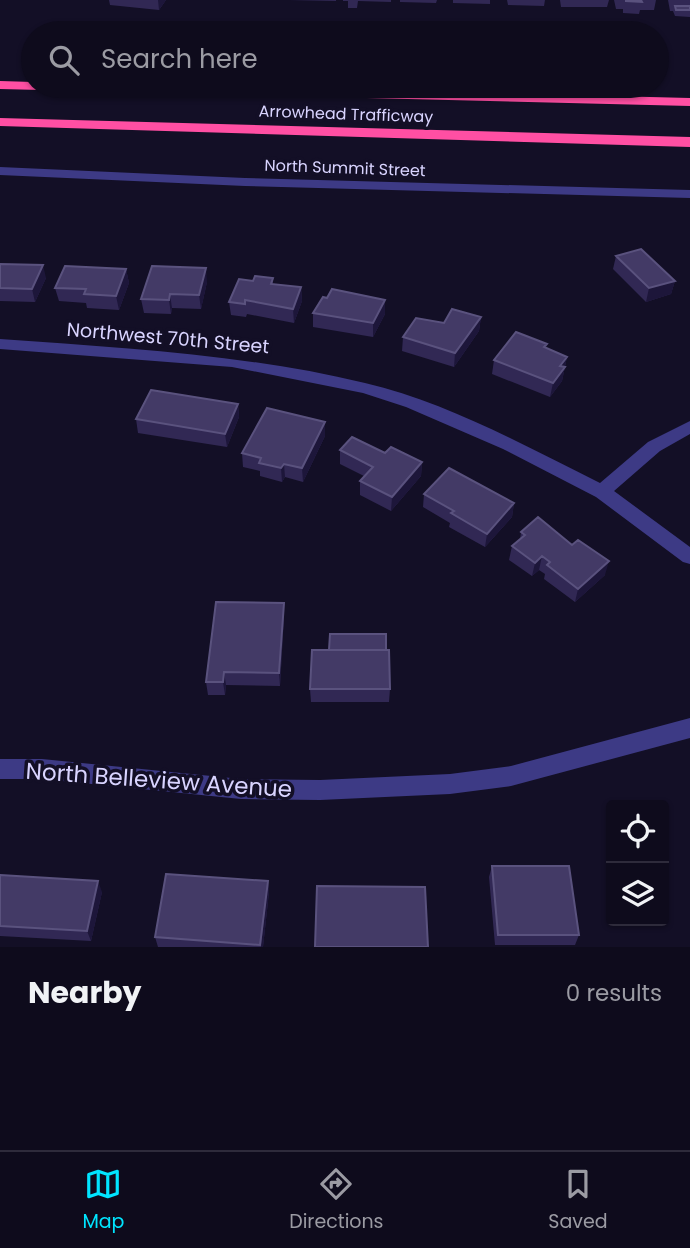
<!DOCTYPE html>
<html lang="en">
<head>
<meta charset="utf-8">
<style>
	:root { --surface:#0e0b1c; --page:#171425; --text:#f1f3f6; --muted:#9b9ba3; --line:#2e2b3b; --accent:#00e5ff }
	body { margin:0; font-family:Poppins,sans-serif; background:var(--page); color:var(--text) }
	.controls { position:absolute; right:21px; bottom:21px; display:grid; overflow:hidden; border-radius:7px; box-shadow:0 2px 5px #0004 }
	.controls button { width:63px; height:63px; display:grid; place-items:center; padding:0; border:0; border-bottom:2px solid var(--line); background:var(--surface); color:var(--text); font:35px sans-serif }
	.list { margin:0; padding:0; list-style:none }
	h2 { display:flex; justify-content:space-between; align-items:center; height:91px; margin:0; padding:0 28px; font-size:30px }
	h2 small { font-size:23px; font-weight:400; color:var(--muted) }
	.icon { flex:none; width:38px; height:38px; fill:none; stroke:currentColor; stroke-width:2; stroke-linecap:round; stroke-linejoin:round }
	.map { position:relative; flex:none; width:690px; height:947px; overflow:hidden }
	.search { position:absolute; background:var(--surface); box-shadow:0 2px 5px #0004; left:21px; right:21px; top:21px; height:77px; display:flex; align-items:center; gap:18px; box-sizing:border-box; padding:0 24px; border-radius:38px; color:var(--muted); font-size:26px }
	.sheet { height:203px; background:var(--surface) }
	nav { display:flex; justify-content:space-around; align-items:center; box-sizing:border-box; height:98px; border-top:2px solid var(--line); background:var(--surface); font-size:19px; color:var(--muted) }
	nav a { display:grid; justify-items:center; gap:4px }
	nav .on { color:var(--accent) }
	.map>svg:first-child { display:block }
	.lines { fill:none; stroke-linecap:round; stroke-linejoin:round }
	.minor { fill:#3d3a85; fill-rule:evenodd }
	.highway { fill:#ff4fa3; fill-rule:evenodd }
	.wall { fill:#312854 }
	.shaded-wall { fill:#1d163a }
	.building { fill:#433a66; stroke:#5a527e; stroke-width:2 }
	.labels { text-anchor:middle; dominant-baseline:central; stroke-width:7; stroke-linejoin:round; paint-order:stroke }
	.far-street-label { font-size:16px; fill:#d9d4ff; stroke:#130f26 }
	.street-label { font-size:19px; fill:#d9d4ff; stroke:#130f26 }
	.near-street-label { font-size:23px; fill:#d9d4ff; stroke:#130f26 }
</style>
</head>
<body>
<div class="map">
<svg width="690" height="947" viewBox="0 0 690 947">
	<rect width="100%" height="100%" fill="#130f26"/>
	<g class="lines">
		<!-- minor -->
		<path class="minor" d="M0,167L245,178L690,190V198L245,186L0,175Z
			M0,339C123,348 244,354 365,383C447,402 525,446 600,483L648,442L690,421V434L660,451L614,491L690,547V564L683,562L596,497L503,449L406,407L363,393L232,367L0,349Z
			M690,718V738L511,786L450,794L320,800L241,799L42,779H0V759H42L241,779L320,780L450,774L511,766Z"/>
		<!-- highway -->
		<path class="highway" d="M0,81L33,82V86H202L690,98V106L0,89Z
			M0,118L690,137V147L0,126Z"/>
	</g>
	<!-- wall -->
	<path class="wall" d="M109,0H166L159,10L110,5Z
		M289,0H336V1Z
		M343,0H391V2L358,1L357,8H348V1H343Z
		M400,0H437L436,3L400,2Z
		M453,0H490V4L453,3Z
		M507,0H545L544,6L508,5Z
		M560,0H609L607,7H561Z
		M614,0H656L654,10H640L639,14L623,13V9H616Z
		M668,0H690V17L675,16L673,11H670Z
		M616,256L675,281L671,294L646,302L613,269Z
		M0,264L46,278L35,302L0,301Z
		M126,269L129,283L119,310L87,308L86,303L59,301L55,288Z
		M273,278V284L301,287L302,301L294,323L247,314L246,317L231,315L229,302L253,281Z
		M207,282L201,309L172,308L171,314L144,313L141,299Z
		M327,298L385,314L373,337L313,327V313Z
		M481,317L479,331L454,367L402,351L403,337L444,323Z
		M547,344L546,348L567,357L562,381L550,397L492,374L494,360Z
		M238,404L239,417L227,447L138,433L136,419Z
		M325,436L303,482L285,477L282,482L260,476V471L243,467L242,453Z
		M340,450L385,453L422,462L421,476L391,511L360,495V481L364,476L340,464Z
		M424,494L514,503L512,517L485,547L449,527L450,523L423,507Z
		M521,532L605,575L575,602L544,579L545,574L539,570L532,576L509,560L512,546L520,540Z
		M284,616L280,686L226,685L225,695H208L206,682Z
		M386,650L390,689L389,702H311L310,689Z
		M492,866L579,935L575,945H495L489,877Z
		M0,875L102,892L91,941L0,936Z
		M268,881L269,892L263,947H158L155,937Z"/>
	<!-- shaded-wall -->
	<path class="shaded-wall" d="M158,0H166L159,10Z
		M43,265L46,278L35,302L32,289Z
		M206,268L207,282L201,309L199,295Z
		M126,269L129,283L119,310L116,296Z
		M675,281L671,294L646,302L649,288Z
		M301,287L302,301L294,323L293,309Z
		M170,294L172,308L171,314L169,300Z
		M385,300V314L373,337V323Z
		M481,317L479,331L454,367L455,353Z
		M567,357L562,381L550,397L553,383L560,366Z
		M238,404L239,417L227,447L225,434Z
		M325,422V436L303,482L302,468Z
		M422,462L421,476L391,511L392,497Z
		M284,464L285,477L282,482L281,468Z
		M514,503L512,517L485,547L487,534Z
		M542,556L539,570L532,576L535,563Z
		M609,561L605,575L575,602L578,589Z
		M284,603V616L280,686L279,673Z
		M224,672L226,685L225,695L223,682Z
		M98,881L102,892L91,941L87,931Z
		M268,881L269,892L263,947H261Z"/>
	<!-- building -->
	<path class="building" d="M626,0H641L642,2L626,1Z
		M675,6H690V10H676Z
		M175,24H202L200,33H171Z
		M641,249L675,281L649,288L616,256Z
		M0,264L43,265L32,289L0,288Z
		M65,266L126,269L116,296L84,294L86,289L55,288Z
		M152,266L206,268L199,295L170,294L169,300L141,299Z
		M255,276L273,278L271,284L301,287L293,309L245,300V304L229,302L239,279L253,281Z
		M332,289L385,300L373,323L313,313L323,297L327,298Z
		M452,309L481,317L455,353L403,337L416,318L444,323Z
		M516,332L547,344L544,347L567,357L560,366L565,367L553,383L494,360Z
		M151,390L238,404L225,434L136,419Z
		M267,408L325,422L302,468L284,464L281,468L259,463L261,458L242,453Z
		M352,437L385,453L391,447L422,462L392,497L360,481L373,467L340,450Z
		M449,468L514,503L487,534L451,513L454,511L424,494Z
		M538,517L572,545L578,540L609,561L578,589L547,565L550,562L542,556L535,563L512,546L525,535L521,532Z
		M216,602L284,603L279,673L224,672L223,682H206Z
		M330,634H386V650H329Z
		M312,650H389L390,689H310Z
		M492,866H569L579,935H498Z
		M166,874L268,881L260,945L155,937Z
		M0,875L98,881L87,931L0,926Z
		M317,886L425,887L428,947H315Z"/>
	<g class="labels">
		<!-- far-street labels -->
		<g class="far-street-label">
			<text transform="translate(346 114) rotate(2)">Arrowhead Trafficway</text>
			<text transform="translate(345 168) rotate(2)">North Summit Street</text>
		</g>
		<!-- street labels -->
		<g class="street-label">
			<text transform="translate(168 338) rotate(5)">Northwest 70th Street</text>
		</g>
		<!-- near-street labels -->
		<g class="near-street-label">
			<text transform="translate(159 780) rotate(4)">North Belleview Avenue</text>
		</g>
	</g>
</svg>
<div class="controls">
<button><svg class="icon" aria-label="locate" viewBox="0 0 24 24"><circle cx="12" cy="12" r="6"/><path d="M12 2v4M12 18v4M2 12h4M18 12h4"/></svg></button>
<button><svg class="icon" aria-label="layers" viewBox="0 0 24 24"><path d="M12 4l9 5-9 5-9-5zM3 14l9 5 9-5"/></svg></button>
</div>
<div class="search"><svg class="icon" aria-label="search" viewBox="0 0 24 24"><circle cx="10" cy="10" r="6"/><path d="M15 15l6 6"/></svg>Search here</div>
</div>
<section class="sheet">
<h2>Nearby<small>0 results</small></h2>
<ul class="list">
</ul>
</section>
<nav>
<a class="on"><svg class="icon" aria-label="map" viewBox="0 0 24 24"><path d="M3 6l6-2 6 2 6-2v14l-6 2-6-2-6 2zM9 4v14M15 6v14"/></svg>Map</a>
<a><svg class="icon" aria-label="directions" viewBox="0 0 24 24"><path d="M12 3l9 9-9 9-9-9zM9 14v-3h6M13 9l2 2-2 2"/></svg>Directions</a>
<a><svg class="icon" aria-label="saved" viewBox="0 0 24 24"><path d="M7 4h10v16l-5-4-5 4z"/></svg>Saved</a>
</nav>
</body>
</html>
